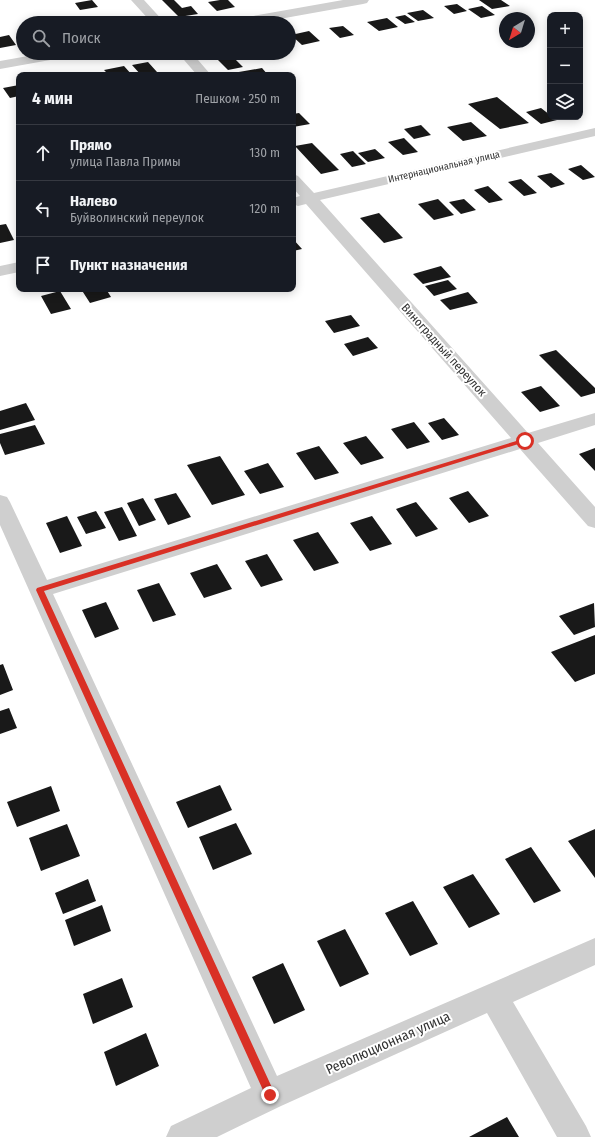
<!DOCTYPE html>
<html lang="ru">
<head>
<meta charset="utf-8">
<style>
	:root { --surface:#171b24; --page:#242831; --text:#f1f3f6; --muted:#9ea1a6; --line:#363941 }
	body { margin:0; font-family:"Fira Sans Condensed",sans-serif; background:var(--page); color:var(--text) }
	.controls { position:absolute; right:12px; top:12px; display:grid; overflow:hidden; border-radius:8px; box-shadow:0 2px 10px #0003 }
	.controls button { width:36px; height:36px; display:grid; place-items:center; padding:0; border:0; border-bottom:1px solid var(--line); background:var(--surface); color:var(--text); font:20px sans-serif }
	.compass { position:absolute; left:499px; top:12px; width:36px; height:36px; border-radius:50%; background:var(--surface); box-shadow:0 2px 10px #0003; rotate:218deg }
	.stop { position:absolute; width:12px; height:12px; margin:-9px; border:3px solid #d93025; border-radius:50%; background:#fff }
	.stop.end { background:#d93025; border-color:#fff; box-shadow:0 1px 4px #0008 }
	.list { margin:0; padding:0; list-style:none }
	h2 { display:flex; justify-content:space-between; align-items:center; height:52px; margin:0; padding:0 16px; font-size:17px }
	h2 small { font-size:13px; font-weight:400; color:var(--muted) }
	.list li { display:grid; grid-template-columns:26px 1fr auto; gap:12px; align-items:center; box-sizing:border-box; height:56px; padding:0 16px; border-top:1px solid var(--line) }
	.list b { display:block; font-size:15px; white-space:nowrap }
	.list p { margin:0; font-size:13px; white-space:nowrap; color:var(--muted) }
	.list em { font-size:13px; font-style:normal; color:var(--muted) }
	.icon { flex:none; width:22px; height:22px; fill:none; stroke:currentColor; stroke-width:2; stroke-linecap:round; stroke-linejoin:round }
	.map { position:relative; flex:none; width:595px; height:1137px; overflow:hidden }
	.search { position:absolute; background:var(--surface); box-shadow:0 2px 10px #0003; left:16px; top:16px; width:280px; height:44px; display:flex; align-items:center; gap:10px; box-sizing:border-box; padding:0 14px; border-radius:22px; color:var(--muted); font-size:15px }
	.panel { position:absolute; background:var(--surface); box-shadow:0 2px 10px #0003; left:16px; top:72px; width:280px; height:220px; border-radius:8px }
	.map>svg:first-child { display:block }
	.building { fill:#191919 }
	.lines { fill:none; stroke-linecap:round; stroke-linejoin:round }
	.minor { fill:#cfcfcf; fill-rule:evenodd }
	.route { fill:#d93025 }
	.labels { text-anchor:middle; dominant-baseline:central; stroke-width:4; stroke-linejoin:round; paint-order:stroke }
	.far-street-label { font-size:10px; fill:#323232; stroke:#fff }
	.street-label { font-size:12px; fill:#323232; stroke:#fff }
	.near-street-label { font-size:14px; fill:#323232; stroke:#fff }
</style>
</head>
<body>
<div class="map">
<svg width="595" height="1137" viewBox="0 0 595 1137">
	<rect width="100%" height="100%" fill="#fff"/>
	<!-- building -->
	<path class="building" d="M92,0L98,7L80,10L75,3Z
		M162,0H174L182,8L191,6L198,14L179,17Z
		M220,0H228L235,7L217,11L208,2Z
		M479,0H501L510,6L492,9Z
		M457,4L467,11L454,14L444,6Z
		M482,6L495,15L481,18L468,9Z
		M423,10L434,18L418,21L407,13Z
		M405,15L415,22L405,24L395,17Z
		M387,18L398,27L379,31L367,22Z
		M108,19L112,23H90V22Z
		M343,26L354,35L340,38L329,28Z
		M309,31L320,41L302,45L291,35Z
		M9,35L16,45L0,48V37Z
		M211,53H229L243,67L228,70Z
		M148,62L157,72L141,75L132,65Z
		M124,66L132,75H109L104,70Z
		M262,68L268,75H234L233,73Z
		M19,85V96L10,98L3,88Z
		M497,97L529,123L500,129L468,104Z
		M541,108L550,115V117H553L557,120L541,124L526,112Z
		M299,113L310,124L293,127V114Z
		M471,122L487,136L463,141L447,127Z
		M421,125L431,135L414,139L404,129Z
		M404,138L418,152L403,155L388,142Z
		M312,143L339,170L321,174L295,146Z
		M375,149L385,158L368,162L358,153Z
		M353,151L366,164L352,167L340,154Z
		M581,165L595,177L583,180L568,169Z
		M551,173L565,184L551,188L537,176Z
		M521,179L537,193L524,196L508,182Z
		M488,186L503,200L489,203L474,190Z
		M438,199L454,215L434,220L418,204Z
		M464,199L476,210L461,214L449,202Z
		M379,213L403,238L384,243L360,218Z
		M6,224L14,240L0,243V225Z
		M293,239L302,249L293,251Z
		M441,266L451,277L423,284L413,274Z
		M448,280L457,289L434,296L425,286Z
		M81,289H106L111,297L90,303Z
		M60,291L71,309L51,314L41,296Z
		M468,292L478,303L450,310L440,300Z
		M351,315L360,326L334,333L325,321Z
		M368,337L378,348L353,356L344,344Z
		M556,350L595,388V393L581,397L539,355Z
		M541,386L560,406L540,412L521,392Z
		M26,403L35,420L0,430V411Z
		M444,418L459,435L442,440L428,423Z
		M414,422L430,442L407,449L391,429Z
		M35,425L45,444L5,455L0,443V434Z
		M366,436L384,458L361,465L343,443Z
		M319,446L339,473L315,480L296,453Z
		M595,448V471L579,454Z
		M220,456L245,495L212,505L187,465Z
		M268,463L284,487L260,494L244,471Z
		M468,491L489,516L469,523L449,498Z
		M176,493L191,517L168,525L154,499Z
		M143,498L156,520L139,526L127,503Z
		M416,502L438,529L416,537L396,509Z
		M122,507L137,536L119,541L104,512Z
		M96,511L106,528L86,534L77,517Z
		M67,516L82,546L60,553L46,523Z
		M372,516L392,544L370,551L350,523Z
		M318,532L339,563L314,571L293,540Z
		M267,554L283,580L261,587L245,561Z
		M217,564L232,589L204,598L190,573Z
		M159,583L176,615L153,622L137,590Z
		M106,602L119,629L95,638L82,610Z
		M594,603L595,627L574,635L559,616Z
		M595,635V674L575,682L551,652Z
		M3,664L13,690L0,695V665Z
		M9,708L17,728L0,734V711Z
		M220,785L232,810L188,828L176,802Z
		M51,786L60,811L17,827L7,802Z
		M236,823L252,854L213,870L199,837Z
		M67,824L80,856L41,871L29,838Z
		M595,829V878L568,841Z
		M531,847L561,891L534,903L505,859Z
		M473,874L500,914L469,928L443,887Z
		M88,879L96,901L63,914L55,893Z
		M413,901L438,944L410,956L385,913Z
		M102,905L111,931L74,946L65,920Z
		M345,929L369,974L340,987L317,941Z
		M283,963L305,1010L274,1024L252,977Z
		M122,978L133,1007L93,1024L83,994Z
		M146,1033L159,1066L116,1086L104,1052Z
		M507,1117L519,1137H469Z"/>
	<g class="lines">
		<!-- minor -->
		<path class="minor" d="M131,0H144L165,23H152Z
			M343,0H369L367,3L363,4L257,23H230L232,20L236,19Z
			M45,53H74L72,56L67,57L0,69V61Z
			M178,53H192L211,75H197Z
			M595,128V136L320,200L528,433L595,413V425L538,443L595,507V528L588,526L520,449L53,594L277,1076L595,938V965L513,1002L586,1126L591,1137H557L487,1013L281,1106L217,1137H166L171,1126L251,1088L0,525V495L7,497L10,502L47,580L511,438L306,204L298,206L293,204V198L300,196L293,188V174L298,176L314,193Z
			M19,262V272L0,276V266Z"/>
	</g>
	<!-- route -->
	<path class="route" d="M523,439L528,441L44,591L274,1092L275,1095L274,1099L270,1100L267,1099L36,590L37,588Z"/>
	<g class="labels">
		<!-- far-street labels -->
		<g class="far-street-label">
			<text transform="translate(444 167) rotate(-13)">Интернациональная улица</text>
		</g>
		<!-- street labels -->
		<g class="street-label">
			<text transform="translate(444 350) rotate(48)">Виноградный переулок</text>
		</g>
		<!-- near-street labels -->
		<g class="near-street-label">
			<text transform="translate(388 1043) rotate(-24)">Революционная улица</text>
		</g>
	</g>
</svg>
<div class="controls">
<button>+</button>
<button>−</button>
<button><svg class="icon" aria-label="layers" viewBox="0 0 24 24"><path d="M12 4l9 5-9 5-9-5zM3 14l9 5 9-5"/></svg></button>
</div>
<svg class="compass" viewBox="-18 -18 36 36"><path d="M0-13l5 13h-10z" fill="#e53935"/><path d="M0 13l5-13h-10z" fill="#9ea1a6"/></svg>
<div class="stop" style="left:525px;top:441px"></div>
<div class="stop end" style="left:270px;top:1095px"></div>
<div class="search"><svg class="icon" aria-label="search" viewBox="0 0 24 24"><circle cx="10" cy="10" r="6"/><path d="M15 15l6 6"/></svg>Поиск</div>
<section class="panel">
<h2>4 мин<small>Пешком · 250 m</small></h2>
<ul class="list">
<li><svg class="icon" aria-label="ahead" viewBox="0 0 24 24"><path d="M12 20V5M6 11l6-6 6 6"/></svg><div><b>Прямо</b><p>улица Павла Примы</p></div><em>130 m</em></li>
<li><svg class="icon" aria-label="left" viewBox="0 0 24 24"><path d="M17 20v-9H6M10 6l-5 5 5 5"/></svg><div><b>Налево</b><p>Буйволинский переулок</p></div><em>120 m</em></li>
<li><svg class="icon" aria-label="arrive" viewBox="0 0 24 24"><path d="M6 21V4h12l-3 4 3 4H6"/></svg><div><b>Пункт назначения</b></div></li>
</ul>
</section>
</div>
</body>
</html>
